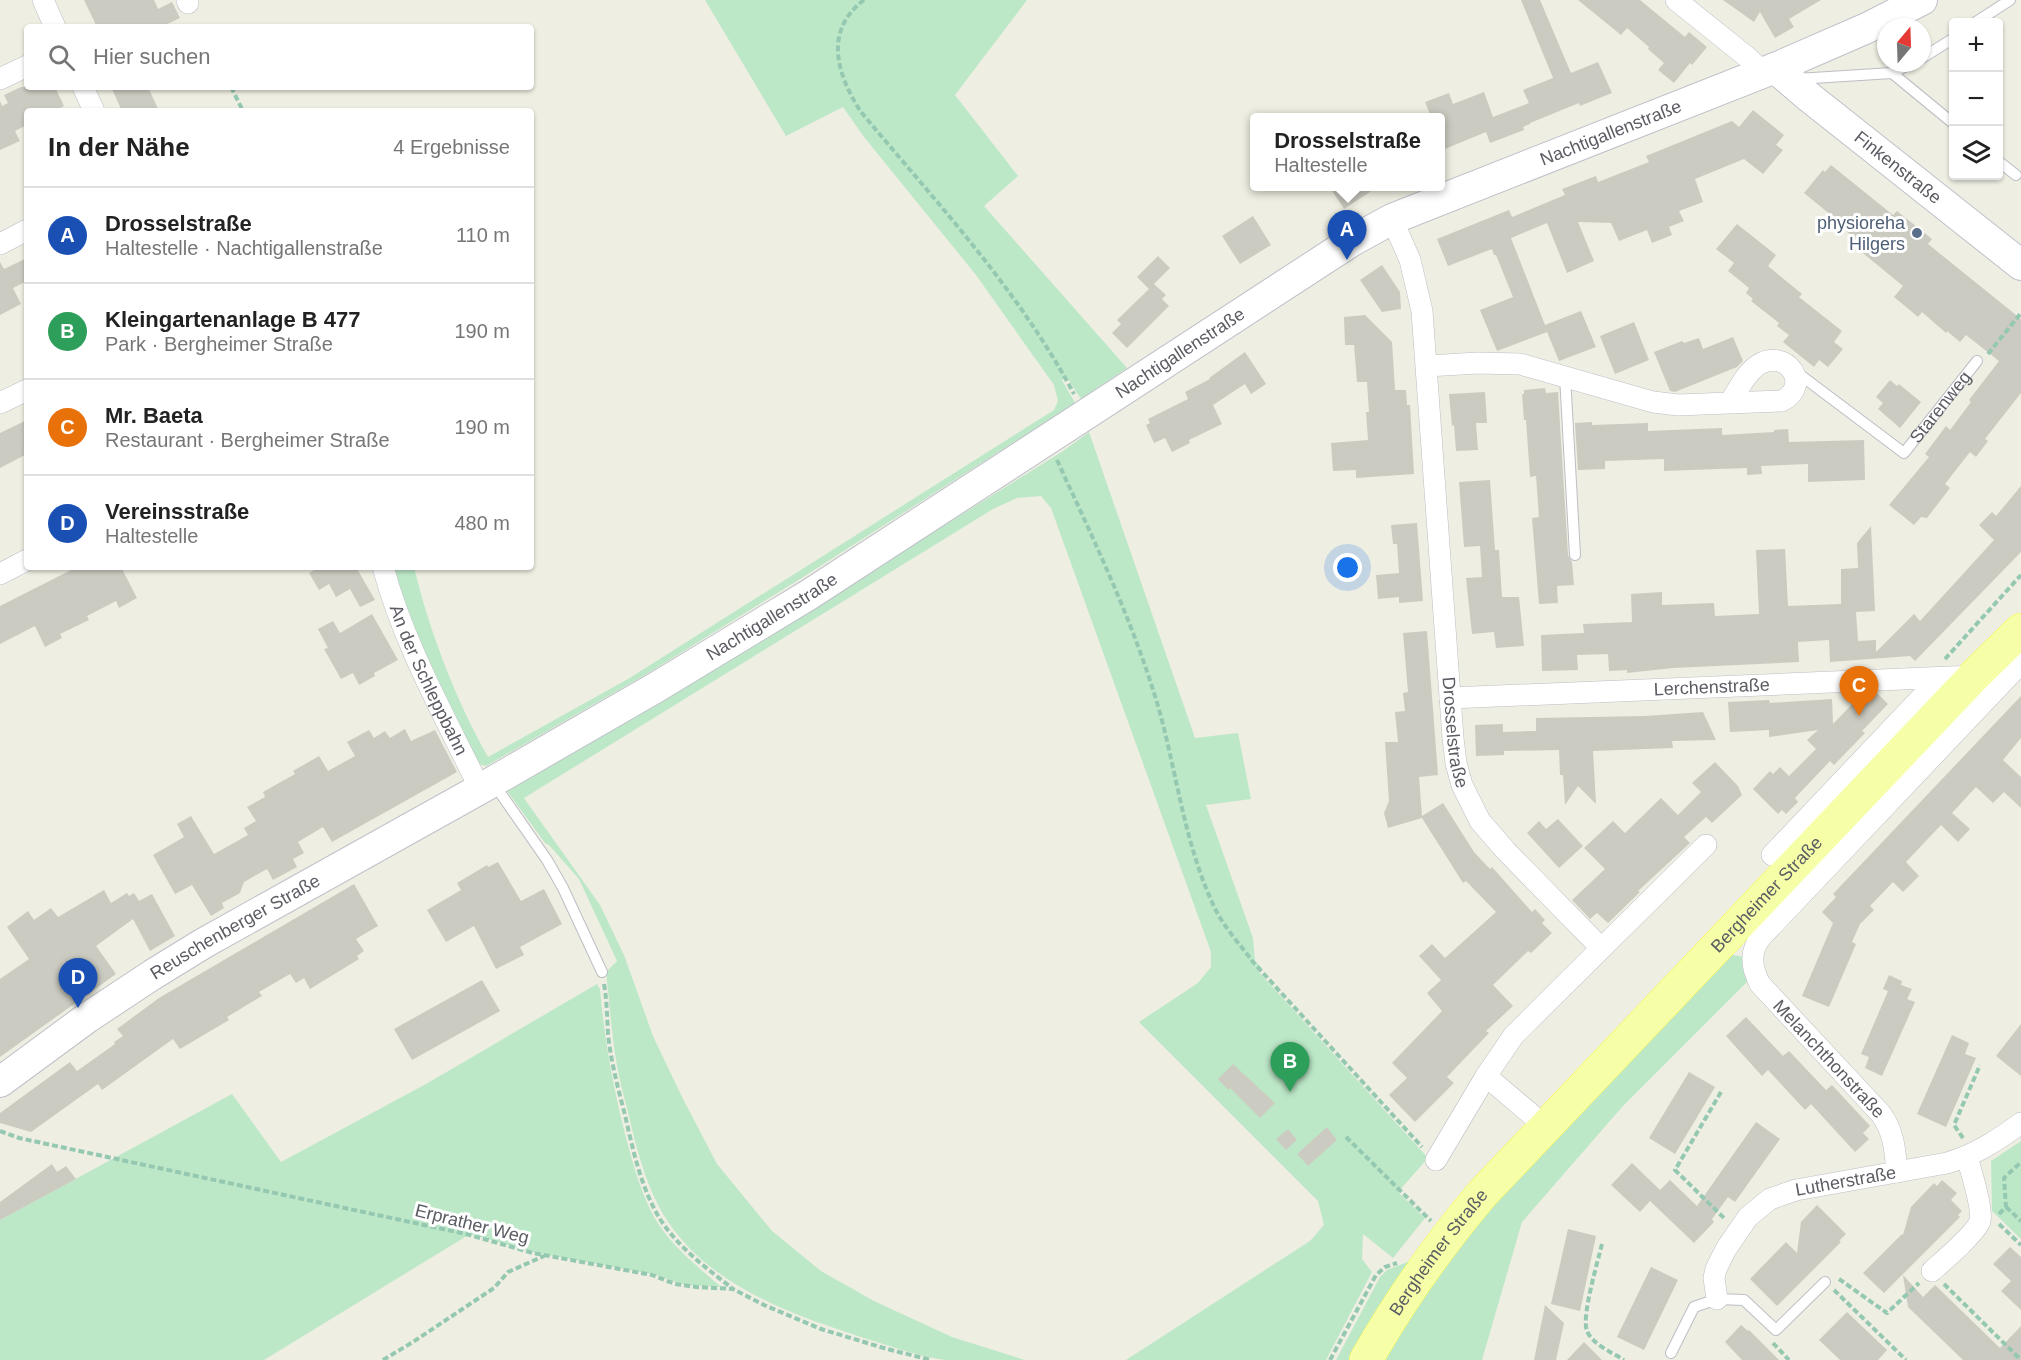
<!DOCTYPE html>
<html lang="de">
<head>
<meta charset="utf-8">
<style>
	:root { --surface:#fff; --page:#f6f6f6; --text:#222; --muted:#767676; --line:#e0e0e0; --accent:#ea580c }
	body { margin:0; font-family:Helvetica,sans-serif; background:var(--page); color:var(--text) }
	.controls { position:absolute; right:18px; top:18px; display:grid; overflow:hidden; border-radius:6px; box-shadow:0 2px 4px #0004 }
	.controls button { width:54px; height:54px; display:grid; place-items:center; padding:0; border:0; border-bottom:2px solid var(--line); background:var(--surface); color:var(--text); font:30px sans-serif }
	.compass { position:absolute; left:1877px; top:18px; width:54px; height:54px; border-radius:50%; background:var(--surface); box-shadow:0 2px 4px #0004; rotate:19deg }
	.you { position:absolute; left:1348px; top:568px; width:21px; height:21px; margin:-15px; border:4px solid #fff; border-radius:50%; background:#1a73e8; box-shadow:0 0 0 9px #1a73e833 }
	.badge { display:grid; place-items:center; width:39px; height:39px; border-radius:50%; background:var(--accent); color:#fff; font-size:20px; font-weight:700 }
	.pin { position:absolute; translate:-50% -50px; filter:drop-shadow(0 2px 3px #0008) }
	.pin::after { content:''; position:absolute; top:32px; width:21px; height:18px; background:inherit; clip-path:polygon(0 0,100% 0,50% 100%) }
	.popup { position:absolute; left:1250px; top:113px; width:195px; height:78px; box-sizing:border-box; display:grid; place-content:center; border-radius:6px; background:var(--surface); filter:drop-shadow(0 2px 4px #0005); font-size:20px; white-space:nowrap; color:var(--muted) }
	.popup b { font-size:22px; color:var(--text) }
	.popup::after { content:''; position:absolute; left:50%; top:100%; margin-left:-12px; border:12px solid transparent; border-top-color:var(--surface) }
	.list { margin:0; padding:0; list-style:none }
	h2 { display:flex; justify-content:space-between; align-items:center; height:78px; margin:0; padding:0 24px; font-size:26px }
	h2 small { font-size:20px; font-weight:400; color:var(--muted) }
	.list li { display:grid; grid-template-columns:39px 1fr auto; gap:18px; align-items:center; box-sizing:border-box; height:96px; padding:0 24px; border-top:2px solid var(--line) }
	.list b { display:block; font-size:22px; white-space:nowrap }
	.list p { margin:0; font-size:20px; white-space:nowrap; color:var(--muted) }
	.list em { font-size:20px; font-style:normal; color:var(--muted) }
	.icon { flex:none; width:33px; height:33px; fill:none; stroke:currentColor; stroke-width:2; stroke-linecap:round; stroke-linejoin:round }
	.map { position:relative; flex:none; width:2021px; height:1360px; overflow:hidden }
	.search { position:absolute; background:var(--surface); box-shadow:0 2px 4px #0004; left:24px; top:24px; width:510px; height:66px; display:flex; align-items:center; gap:15px; box-sizing:border-box; padding:0 21px; border-radius:6px; color:var(--muted); font-size:22px }
	.panel { position:absolute; background:var(--surface); box-shadow:0 2px 4px #0004; left:24px; top:108px; width:510px; height:462px; border-radius:6px }
	.map>svg:first-child { display:block }
	.green { fill:#bde8c8 }
	.building { fill:#cccbc1 }
	.lines { fill:none; stroke-linecap:round; stroke-linejoin:round }
	.service-casing { stroke:#bdbec5; stroke-width:12 }
	.minor-casing { stroke:#bdbec5; stroke-width:22 }
	.secondary-casing { stroke:#bfc0c9; stroke-width:32 }
	.primary-casing { stroke:#f9f750; stroke-width:34 }
	.path { stroke:#95c8b1; stroke-width:4; stroke-dasharray:6 3; stroke-linecap:butt }
	.service { stroke:#fff; stroke-width:10 }
	.minor { stroke:#fff; stroke-width:21 }
	.secondary { stroke:#fff; stroke-width:30 }
	.primary { stroke:#f6ffa7; stroke-width:33 }
	.service-dot { fill:#5c6f8a; stroke:#fff; stroke-width:2 }
	.labels { text-anchor:middle; dominant-baseline:central; stroke-width:6; stroke-linejoin:round; paint-order:stroke }
	.street-label { font-size:18px; fill:#5b5c64; stroke:#fff }
	.service-label { font-size:18px; fill:#4e5e75; stroke:#fff; text-anchor:end }
</style>
</head>
<body>
<div class="map">
<svg width="2021" height="1360" viewBox="0 0 2021 1360">
	<rect width="100%" height="100%" fill="#eeeee2"/>
	<!-- green -->
	<path class="green" d="M705,0H1027L955,95L1018,176L984,206L1127,368L1081,399L1066,376L1062,380L1075,403L800,579L645,675L486,766L479,764L415,634L391,567H414C429,630 456,701 488,757L628,679L1054,410L1058,401L1054,385L976,275L864,137L843,107L786,136Z
		M1089,432L1195,738L1238,733L1251,799L1206,805L1253,938L1255,961L1262,968L1258,971L1428,1158L1398,1192L1425,1218L1393,1258L1363,1234L1362,1259L1372,1272L1326,1360H1126L1310,1241L1324,1225L1318,1201L1139,1022L1198,983L1211,967V952L1051,508L1041,496L1017,498L993,509L524,798L600,905L624,955L653,1036L682,1097L717,1164L772,1231L821,1271L874,1301L952,1337L1025,1360C999,1360 973,1360 947,1360C923,1358 887,1345 864,1338C790,1314 706,1285 663,1214C648,1188 639,1158 632,1129C628,1111 623,1094 619,1076C612,1042 610,1007 606,972L617,961L579,879L549,845L545,843L507,791L662,702L1063,451Z
		M1722,953L1744,957L1748,981L1622,1107L1522,1222L1482,1360H1383L1432,1276L1495,1198Z
		M597,984L600,989C604,1036 612,1080 623,1126C631,1157 639,1189 654,1217C670,1245 697,1266 721,1287L685,1285L652,1274L532,1252L470,1234L264,1360H0V1220L232,1094L281,1162L426,1084Z
		M2021,1141V1239L1992,1211L1991,1161Z
		M1410,1261L1354,1360H1336L1380,1277L1387,1270Z"/>
	<!-- building -->
	<path class="building" d="M84,0H154L158,9L172,2L180,18L161,27H97Z
		M1521,0H1540L1571,73L1598,62L1612,93L1580,106L1579,103L1530,123V124L1523,127L1524,130L1490,143L1486,132L1440,151V117H1431L1425,102L1449,93L1453,104L1484,92L1493,117L1529,103L1523,90L1553,78Z
		M1578,0H1640L1685,37L1689,32L1707,47L1692,65L1690,63L1674,83L1658,70L1664,63L1648,49L1649,47L1627,28L1621,35Z
		M1723,0H1821L1789,19L1794,27L1775,38L1760,12L1754,22Z
		M21,87H55L64,106L55,111H27V125L15,131L20,141L0,150V101L2,106L8,103L4,95Z
		M111,87H148L159,111H122Z
		M1753,110L1784,135L1776,145L1783,150L1763,174L1744,159L1695,179L1703,202L1679,211L1684,221L1669,227L1672,235L1652,243L1647,230L1619,241L1611,223L1578,222L1594,261L1567,273L1547,223L1511,238L1545,325L1581,311L1596,347L1559,361L1545,327L1547,332L1497,351L1480,310L1513,297L1496,255H1494L1492,249L1448,266L1437,239L1509,210L1512,217L1565,195L1562,189L1596,176L1598,182L1649,162L1646,156L1732,121L1739,127Z
		M1831,165L1893,215L1897,211L1932,239L1928,244L2021,319V393L1985,439L1988,441L1976,457L1970,452L1945,484L1950,488L1927,518L1921,517L1914,525L1889,505L1929,457L1925,454L1946,426L1950,430L1971,402L1969,400L1999,361L1966,335L1960,342L1947,331L1946,333L1922,312L1918,317L1894,297L1903,286L1853,245L1857,240L1846,231L1848,229L1804,193L1823,170L1825,172Z
		M1329,186H1379L1344,209Z
		M1253,216L1271,245L1240,264L1222,236Z
		M1737,224L1776,255L1768,266L1802,294L1799,297L1842,331L1834,342L1843,349L1828,367L1819,360L1814,367L1783,342L1789,335L1777,326L1779,323L1751,301L1753,299L1746,293L1749,288L1728,271L1734,263L1716,249Z
		M1158,256L1170,268L1154,284L1166,295L1162,299L1169,306L1127,348L1112,333L1121,324L1117,320L1149,289L1137,277Z
		M27,258V281L13,288L21,304L0,315V262L4,269Z
		M1382,265L1400,292L1401,309L1382,312L1360,280Z
		M1365,315L1392,342L1395,390H1406L1407,405H1410L1414,474L1356,478V470L1333,471L1331,443L1368,440L1366,412H1369L1367,382H1357L1354,345H1345L1344,317Z
		M1634,322L1649,360L1615,374L1600,336Z
		M1733,337L1743,361L1737,367L1675,392L1670,391L1654,352L1682,341L1684,343L1699,338L1703,349Z
		M1245,352L1266,384L1251,394L1245,384L1213,405L1222,424L1189,440L1190,443L1172,452L1165,438L1154,443L1146,425L1150,423L1148,419L1188,399L1185,392L1210,379L1209,378Z
		M1890,380L1897,386L1899,384L1921,402L1900,428L1878,409L1883,403L1876,397Z
		M1545,388L1546,393L1558,392L1568,555L1572,562L1574,585L1557,586L1558,603L1539,604L1532,518L1539,517L1536,476L1530,477L1526,420H1524L1522,394H1524V390Z
		M1485,392L1487,423H1476L1478,450L1456,451L1454,425L1452,426L1449,394Z
		M27,420V454L0,468V433Z
		M1592,422V425L1648,423V431L1722,428V435L1774,432V430L1788,429L1789,442L1864,440L1865,480L1808,482V464L1761,466L1762,474L1747,475V468L1664,471V459L1605,461V469L1578,470L1575,423Z
		M1490,480L1495,550H1499L1502,597H1519L1524,646L1496,648L1494,632L1472,634L1466,578L1482,577L1480,546L1464,547L1459,482Z
		M2021,486V552L1915,661L1910,656L1830,662L1829,640L1798,642L1799,662L1673,668L1627,673V670L1609,671L1608,654L1577,655L1578,670L1542,671L1541,635L1584,633L1583,624L1632,622L1631,594L1662,592V605L1714,603L1715,616L1759,614L1756,550L1785,549L1788,606L1841,604V569L1858,568L1857,543L1871,526L1875,611L1856,612L1858,641L1876,640V652L1914,614L1920,621L1994,540L1979,525L1992,512L1996,516Z
		M1417,523L1423,601L1399,603V597L1378,599L1376,575L1399,573L1397,544H1393L1391,525Z
		M77,567H121L137,598L119,608L116,601L87,616L89,620L60,634L62,638L45,647L35,626L0,644V606Z
		M320,567H356L375,600L360,607L350,589L336,597L329,584L319,590L309,573Z
		M372,614L398,660L374,673L375,676L359,685L353,673L341,679L324,649L328,648L318,629L333,621L340,633Z
		M1427,631L1438,775L1419,777L1422,816L1443,803L1474,852L1490,869L1492,867L1532,912L1535,909L1545,920L1542,923L1552,933L1531,953L1528,951L1493,985L1513,1006L1486,1031L1489,1033L1447,1077L1454,1083L1415,1122L1389,1095L1407,1078L1392,1063L1442,1011L1427,993L1441,980L1419,956L1432,944L1445,958L1496,912L1466,881L1463,883L1422,818L1388,828L1384,813L1389,801L1385,742H1398L1395,712L1405,711L1403,693L1408,692L1403,633Z
		M1863,693H1877L1888,704L1862,731L1865,733L1834,765L1830,761L1795,798L1798,802L1786,814L1782,810L1778,814L1753,789L1770,771L1773,774L1780,767L1789,776L1816,749L1807,740L1818,730L1769,737V730L1730,732L1728,702L1769,700L1770,703L1832,699L1833,724Z
		M2021,696V738L2003,760L2021,777V808L2004,792L1993,803L1976,787L1952,813L1970,829L1958,842L1941,825L1906,862L1919,876L1903,892L1893,882L1870,906L1874,910L1860,924L1852,942L1856,944L1829,1007L1802,996L1833,923L1822,912L1836,897L1833,894Z
		M1703,712L1716,740L1672,741L1673,748L1593,751L1596,804L1578,786L1565,805L1563,775H1560L1559,750L1504,751V755L1476,756L1475,725L1503,724V732L1536,731V718L1645,716Z
		M405,729L411,741L435,730L457,772L332,842L323,827L298,842L304,853L293,859L297,867L273,880L267,869L244,882L240,893L222,903L224,908L211,916L192,885L175,894L153,855L184,837L177,824L191,816L214,854L248,835L244,828L256,821L247,807L265,797L263,792L295,774L293,771L319,756L328,771L355,756L347,742L369,730L374,738L385,731L390,738Z
		M1715,762L1738,786L1742,795L1712,823L1706,817L1684,837L1690,843L1638,891L1640,892L1608,923L1597,913L1590,919L1572,900L1605,869L1584,848L1613,821L1625,833L1661,798L1678,815L1701,792L1692,783Z
		M1558,819L1583,846L1559,868L1527,833L1539,821L1546,829Z
		M498,862L521,901L544,889L562,924L520,947L524,955L496,969L474,926L446,942L427,910L461,890L457,883L487,865L488,867Z
		M354,884L378,926L356,939L364,951L357,956L359,959L310,989L304,978L296,983L290,974L259,992L262,996L227,1017L229,1020L180,1049L173,1039L102,1090L98,1084L31,1132L0,1123V1113L70,1062L77,1071L115,1044L114,1042L123,1036L117,1029L159,998Z
		M104,890L111,903L127,893L129,896L134,893L139,901L152,894L175,936L150,951L133,919L96,946L116,974L0,1057V979L29,959L7,927L28,911L34,920L51,908L58,917Z
		M1889,975L1902,981L1901,985L1912,989L1907,999L1915,1002L1882,1076L1865,1068L1869,1057L1861,1054L1888,991L1883,989Z
		M482,980L500,1011L412,1060L394,1029Z
		M1746,1017L1783,1056L1789,1051L1826,1090L1832,1085L1870,1126L1863,1133L1869,1139L1855,1152L1811,1104L1805,1110L1768,1070L1762,1076L1726,1036Z
		M2021,1024V1076L1996,1056Z
		M1952,1035L1969,1043L1965,1054L1976,1058L1946,1127L1917,1114Z
		M1233,1064L1275,1103L1260,1118L1230,1088L1228,1090L1218,1079Z
		M1689,1072L1715,1087L1675,1154L1649,1138Z
		M1756,1122L1780,1139L1735,1202L1728,1197L1712,1219L1714,1222L1694,1243L1650,1201L1640,1212L1611,1185L1632,1163L1660,1190L1670,1180L1697,1206Z
		M1327,1127L1337,1140L1308,1166L1297,1154Z
		M1288,1129L1297,1140L1286,1150L1276,1139Z
		M52,1164L57,1172L66,1166L76,1179L0,1220V1202Z
		M1942,1180L1957,1193L1951,1200L1962,1211L1958,1215L1960,1217L1884,1293L1863,1273L1902,1234L1903,1235L1911,1207L1934,1183L1937,1186Z
		M1817,1205L1846,1234L1839,1241L1841,1242L1777,1306L1750,1279L1786,1242L1797,1253L1801,1222Z
		M1568,1229L1596,1236L1580,1311L1551,1304Z
		M2010,1247L2021,1257V1310L2001,1291L2011,1281L1993,1264Z
		M1651,1267L1678,1280L1644,1350L1617,1337Z
		M1903,1275L1923,1297L1935,1285L2000,1348L2021,1326V1360H1963L1908,1307Z
		M1545,1305L1564,1323L1556,1360H1534Z
		M1847,1312L1887,1350L1878,1360H1840L1819,1340Z
		M1741,1325L1748,1331L1749,1330L1779,1360H1742L1725,1342Z
		M1584,1342L1602,1360H1567Z"/>
	<g class="lines">
		<!-- service casing -->
		<g class="service-casing">
			<g id="service">
				<path d="M1976,22L2010,0"/>
				<path d="M1922,58L1954,38"/>
				<path d="M1892,73L1954,124"/>
				<path d="M1797,79L1892,73L1912,63"/>
				<path d="M1998,161L2016,175"/>
				<path id="s1" d="M1795,371L1904,453L1977,361"/>
				<path d="M1565,376L1575,555"/>
				<path d="M494,784L547,860L563,888L602,972"/>
				<path d="M1671,1353L1694,1307L1717,1299L1744,1300L1776,1330L1825,1282"/>
			</g>
		</g>
		<!-- minor casing -->
		<g class="minor-casing">
			<g id="minor">
				<path d="M43,0L55,27"/>
				<path d="M187,0L188,3"/>
				<path d="M1676,0L1747,57L1763,72"/>
				<path d="M0,79L27,66"/>
				<path d="M83,87L94,111"/>
				<path id="s2" d="M1392,219L1410,260L1422,311L1453,738L1456,763L1462,785L1480,821L1506,851L1601,948"/>
				<path d="M0,244L27,230"/>
				<path d="M1427,366L1478,363L1520,364L1653,402L1678,405L1782,401C1813,385 1786,347 1758,365C1746,373 1737,391 1730,403"/>
				<path d="M0,403L27,390"/>
				<path id="s3" d="M383,567C404,645 445,717 480,789"/>
				<path d="M0,574L27,560"/>
				<path id="s4" d="M1450,698L1974,676"/>
				<path d="M1772,855L1939,679"/>
				<path d="M1486,1076L1545,1126"/>
				<path d="M1436,1160L1486,1076L1514,1035L1706,845"/>
				<path d="M1897,1172C1895,1150 1894,1132 1881,1114L1760,984C1751,967 1749,951 1762,936L2021,663"/>
				<path d="M1932,1271C1942,1262 1976,1233 1980,1221C1983,1209 1971,1171 1967,1157"/>
				<path id="s5" d="M1717,1299L1714,1278L1716,1269L1726,1249L1748,1217L1770,1199L1796,1190L1947,1163C1975,1155 1998,1140 2021,1123"/>
			</g>
		</g>
		<!-- secondary casing -->
		<g class="secondary-casing">
			<g id="secondary">
				<path id="s6" d="M1775,68L1809,97L2021,265"/>
				<path id="s7" d="M0,1082L87,1018L152,975L204,943L480,789L655,688L810,594L1352,241L1392,219L1775,68L1867,28L1922,0"/>
			</g>
		</g>
		<!-- primary casing -->
		<g class="primary-casing">
			<g id="primary">
				<path id="s8" d="M1366,1360C1400,1300 1438,1246 1482,1194L1974,676L2021,630"/>
			</g>
		</g>
		<!-- path -->
		<path class="path" d="M864,0C823,31 837,75 861,112C936,202 1018,289 1074,394
			M231,87L243,111
			M1988,354L2021,313
			M1057,460C1095,543 1135,625 1160,713C1177,776 1185,843 1212,902C1221,924 1239,943 1253,962L1422,1147
			M1945,659L2021,575
			M604,984C607,1001 607,1017 608,1034C611,1062 618,1088 625,1115C633,1150 641,1188 660,1219C678,1247 706,1268 732,1288
			M1721,1092L1675,1170L1725,1219
			M0,1131L19,1138L466,1234L533,1253L652,1275L675,1284L696,1287L733,1289L764,1305L821,1329L887,1349L931,1360
			M1346,1137L1431,1221
			M1963,1138L1954,1125L1980,1065
			M2006,1207L2021,1221
			M1999,1214L2006,1207L2004,1178L2021,1162
			M1999,1224L2021,1245
			M1602,1244C1598,1261 1581,1317 1587,1331C1592,1344 1613,1353 1624,1360
			M1839,1279L1887,1313L1919,1283
			M1944,1284L2021,1360
			M1834,1290L1906,1360
			M1773,1343L1789,1360
			M383,1360L413,1342L494,1288L508,1272L544,1256
			M1330,1360L1376,1275L1385,1267L1397,1263"/>
		<!-- service -->
		<use href="#service" class="service"/>
		<!-- minor -->
		<use href="#minor" class="minor"/>
		<!-- secondary -->
		<use href="#secondary" class="secondary"/>
		<!-- primary -->
		<use href="#primary" class="primary"/>
	</g>
	<!-- markers -->
	<circle class="service-dot" cx="1917" cy="233" r="6"/>
	<g class="labels">
		<!-- street labels -->
		<g class="street-label">
			<text stroke="none"><textPath href="#s7" startOffset="1874">Nachtigallenstraße</textPath></text>
			<text stroke="none"><textPath href="#s6" startOffset="158">Finkenstraße</textPath></text>
			<text stroke="none"><textPath href="#s7" startOffset="1388">Nachtigallenstraße</textPath></text>
			<text stroke="none"><textPath href="#s1" startOffset="195">Starenweg</textPath></text>
			<text stroke="none"><textPath href="#s7" startOffset="902">Nachtigallenstraße</textPath></text>
			<text stroke="none"><textPath href="#s3" startOffset="122">An der Schleppbahn</textPath></text>
			<text stroke="none"><textPath href="#s4" startOffset="262">Lerchenstraße</textPath></text>
			<text stroke="none"><textPath href="#s2" startOffset="520">Drosselstraße</textPath></text>
			<text stroke="none"><textPath href="#s8" startOffset="616">Bergheimer Straße</textPath></text>
			<text stroke="none"><textPath href="#s7" startOffset="282">Reuschenberger Straße</textPath></text>
			<text transform="translate(1829 1059) rotate(47)">Melanchthonstraße</text>
			<text stroke="none"><textPath href="#s5" startOffset="198">Lutherstraße</textPath></text>
			<text transform="translate(472 1224) rotate(14)">Erprather Weg</text>
			<text stroke="none"><textPath href="#s8" startOffset="130">Bergheimer Straße</textPath></text>
		</g>
		<!-- service labels -->
		<g class="service-label">
			<text x="1905" y="223">physioreha<tspan x="1905" dy="21">Hilgers</tspan></text>
		</g>
	</g>
</svg>
<div class="controls">
<button>+</button>
<button>−</button>
<button><svg class="icon" aria-label="layers" viewBox="0 0 24 24"><path d="M12 4l9 5-9 5-9-5zM3 14l9 5 9-5"/></svg></button>
</div>
<svg class="compass" viewBox="-18 -18 36 36"><path d="M0-13l5 13h-10z" fill="#e53935"/><path d="M0 13l5-13h-10z" fill="#767676"/></svg>
<div class="you"></div>
<div class="pin badge" style="left:1347px;top:260px;background:#1a4fb4">A</div>
<div class="popup"><b>Drosselstraße</b>Haltestelle</div>
<div class="pin badge" style="left:1290px;top:1092px;background:#2e9e5b">B</div>
<div class="pin badge" style="left:1859px;top:716px;background:#e8710a">C</div>
<div class="pin badge" style="left:78px;top:1008px;background:#1a4fb4">D</div>
<div class="search"><svg class="icon" aria-label="search" viewBox="0 0 24 24"><circle cx="10" cy="10" r="6"/><path d="M15 15l6 6"/></svg>Hier suchen</div>
<section class="panel">
<h2>In der Nähe<small>4 Ergebnisse</small></h2>
<ul class="list">
<li><span class="badge" style="background:#1a4fb4">A</span><div><b>Drosselstraße</b><p>Haltestelle · Nachtigallenstraße</p></div><em>110 m</em></li>
<li><span class="badge" style="background:#2e9e5b">B</span><div><b>Kleingartenanlage B 477</b><p>Park · Bergheimer Straße</p></div><em>190 m</em></li>
<li><span class="badge" style="background:#e8710a">C</span><div><b>Mr. Baeta</b><p>Restaurant · Bergheimer Straße</p></div><em>190 m</em></li>
<li><span class="badge" style="background:#1a4fb4">D</span><div><b>Vereinsstraße</b><p>Haltestelle</p></div><em>480 m</em></li>
</ul>
</section>
</div>
</body>
</html>
